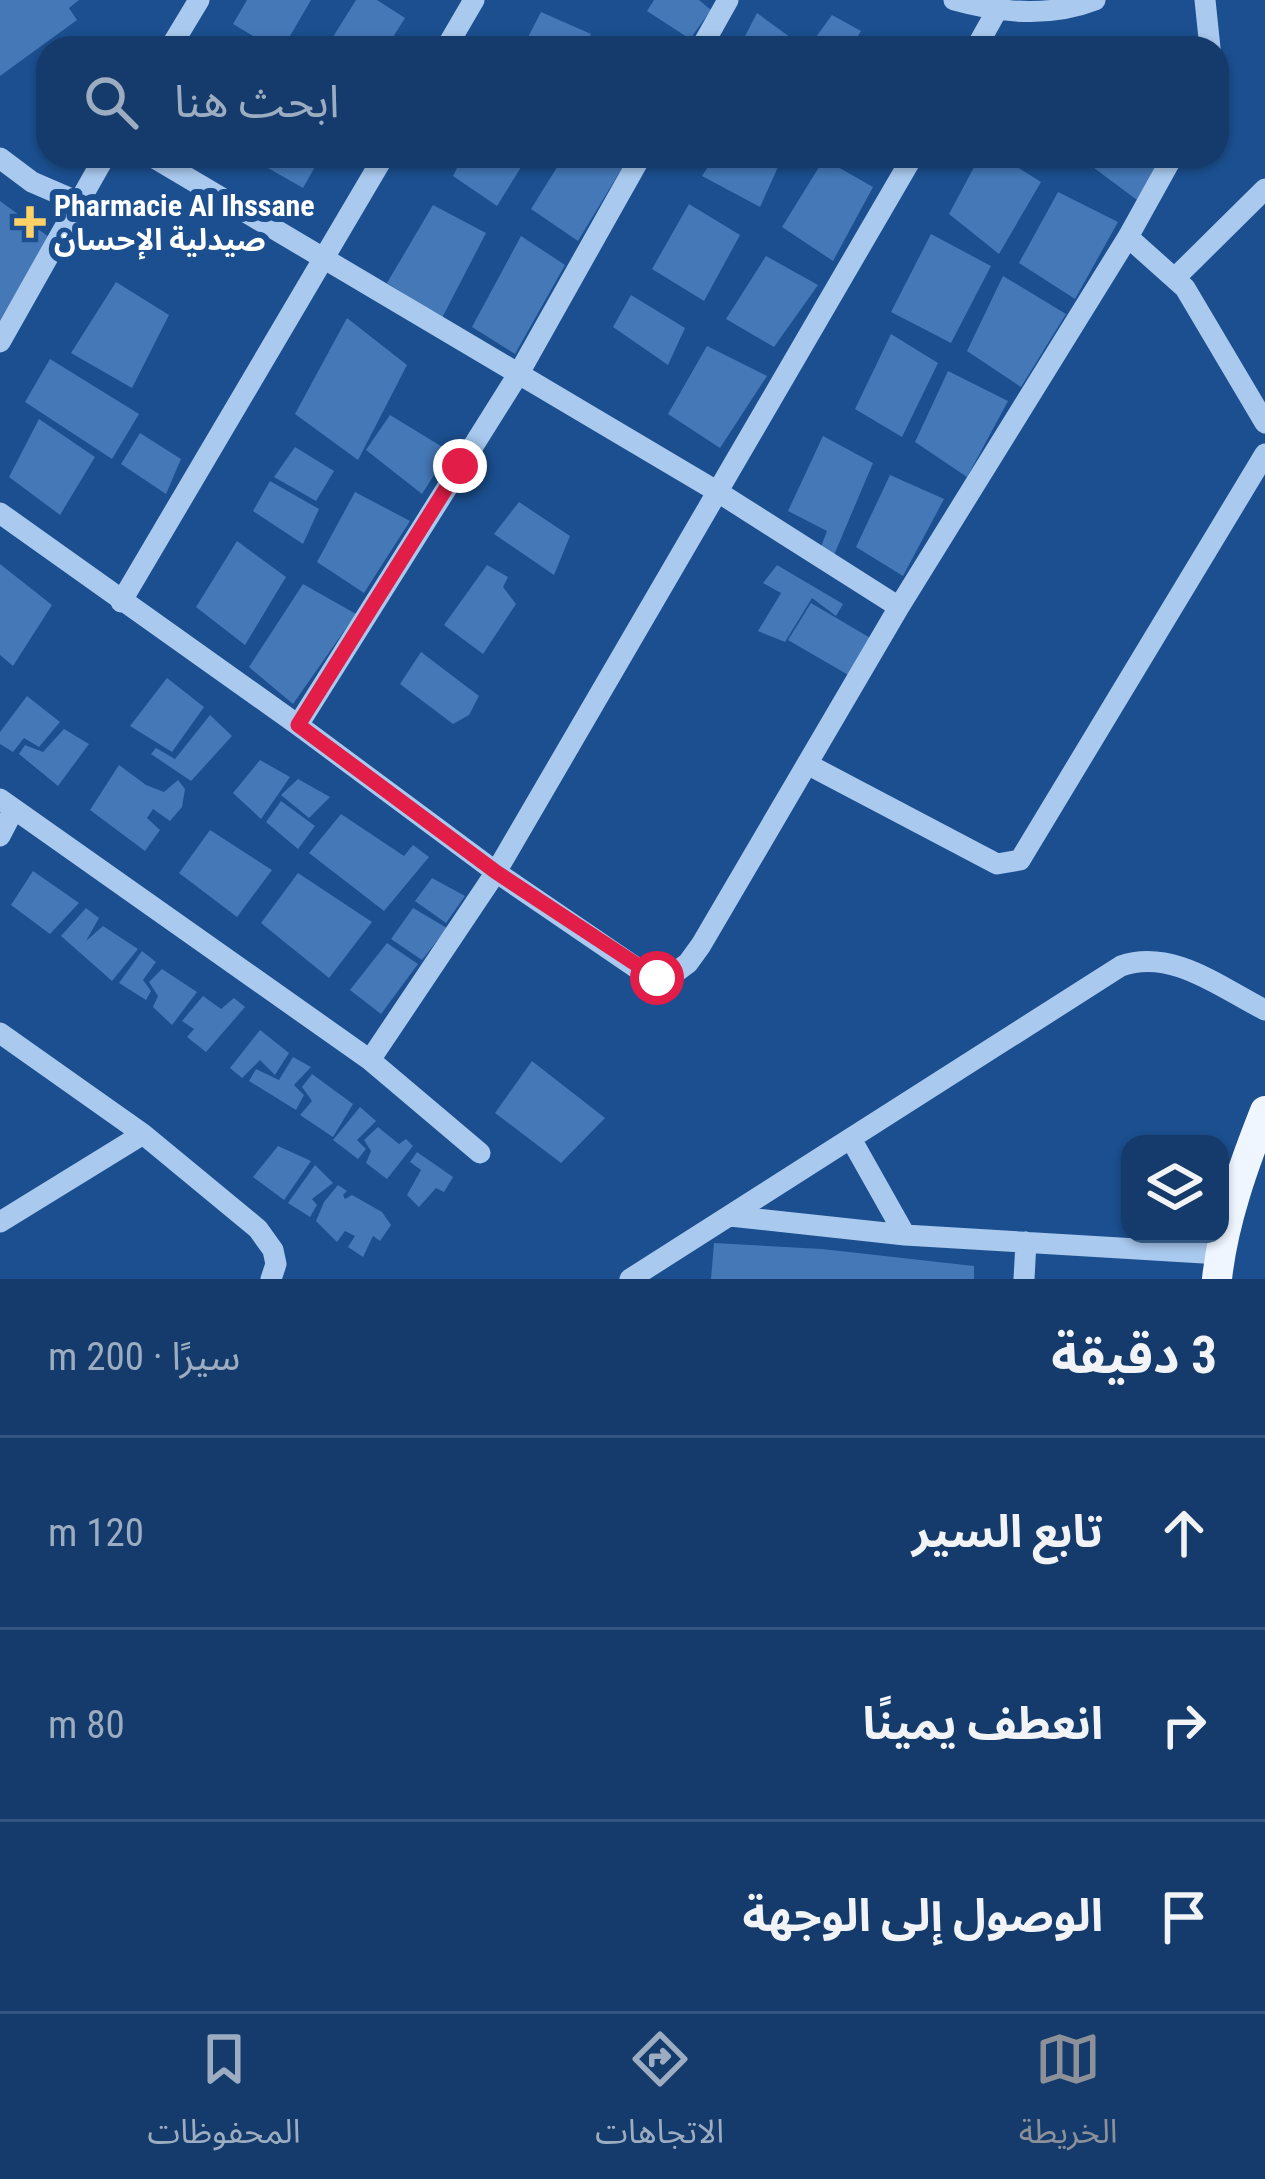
<!DOCTYPE html>
<html lang="ar">
<head>
<meta charset="utf-8">
<style>
	:root { --surface:#143b6b; --page:#1d4271; --text:#f1f3f6; --muted:#9dadc1; --line:#33557e; --accent:#8c9099 }
	body { margin:0; font-family:"Roboto Condensed","Noto Sans Arabic",sans-serif; background:var(--page); color:var(--text); direction:rtl }
	.controls { position:absolute; right:36px; bottom:36px; display:grid; overflow:hidden; border-radius:24px; box-shadow:0 3px 9px #0004 }
	.controls button { width:108px; height:108px; display:grid; place-items:center; padding:0; border:0; border-bottom:3px solid var(--line); background:var(--surface); color:var(--text); font:60px sans-serif }
	.stop { position:absolute; width:36px; height:36px; margin:-27px; border:9px solid #e11d48; border-radius:50%; background:#fff }
	.stop.end { background:#e11d48; border-color:#fff; box-shadow:0 3px 12px #0008 }
	.list { margin:0; padding:0; list-style:none }
	h2 { display:flex; justify-content:space-between; align-items:center; height:156px; margin:0; padding:0 48px; font-size:51px }
	h2 small { font-size:39px; font-weight:400; color:var(--muted) }
	.list li { display:grid; grid-template-columns:78px 1fr auto; gap:36px; align-items:center; box-sizing:border-box; height:192px; padding:0 48px; border-top:3px solid var(--line) }
	.list b { display:block; font-size:45px; white-space:nowrap }
	.list em { font-size:39px; font-style:normal; color:var(--muted) }
	.icon { flex:none; width:66px; height:66px; fill:none; stroke:currentColor; stroke-width:2; stroke-linecap:round; stroke-linejoin:round }
	.map { position:relative; flex:none; width:1265px; height:1279px; overflow:hidden; direction:ltr }
	.search { position:absolute; background:var(--surface); box-shadow:0 3px 9px #0004; left:36px; right:36px; top:36px; height:132px; display:flex; align-items:center; gap:30px; box-sizing:border-box; padding:0 42px; border-radius:36px; color:var(--muted); font-size:45px }
	.sheet { height:732px; background:var(--surface) }
	nav { display:flex; justify-content:space-around; align-items:center; box-sizing:border-box; height:168px; border-top:3px solid var(--line); background:var(--surface); font-size:33px; color:var(--muted) }
	nav a { display:grid; justify-items:center; gap:6px }
	nav .on { color:var(--accent) }
	.map>svg:first-child { display:block }
	.building { fill:#4478b7 }
	.lines { fill:none; stroke-linecap:round; stroke-linejoin:round }
	.minor { stroke:#a9c9ee; stroke-width:21 }
	.major { stroke:#f0f6ff; stroke-width:30 }
	.route { stroke:#e11d48; stroke-width:15 }
	.poi-dot { fill:#ffd166; stroke:#1b4f8f; stroke-width:4.5 }
	.labels { text-anchor:middle; dominant-baseline:central; stroke-width:12; stroke-linejoin:round; paint-order:stroke }
	.poi-label { font-size:30px; font-weight:bold; fill:#fff; stroke:#1b4f8f; text-anchor:start }
</style>
</head>
<body>
<div class="map">
<svg width="1265" height="1279" viewBox="0 0 1265 1279">
	<rect width="100%" height="100%" fill="#1b4f8f"/>
	<!-- building -->
	<path class="building" d="M0,0H79L69,8L77,20L0,76Z
		M247,0H311L283,48H273L233,24Z
		M356,0H377L405,18L386,48H326Z
		M654,0H699L711,10L690,39L647,11Z
		M541,12L591,34L584,48H536L526,41Z
		M757,13L805,48H739Z
		M832,15L861,31L851,48H808Z
		M256,156H321L303,188L254,160Z
		M463,156H528L497,206L453,176Z
		M564,156H602L622,168L578,241L531,209Z
		M715,156H783L760,207L702,176Z
		M980,156H1000L1041,182L999,254L949,214Z
		M1078,156H1169L1141,203Z
		M824,159L873,187L833,261L782,227Z
		M1058,192L1118,222L1075,299L1019,263Z
		M0,201L49,237L0,320Z
		M689,204L740,235L704,301L652,269Z
		M433,205L486,233L442,318L387,283Z
		M931,234L991,266L951,343L891,312Z
		M521,236L565,265L515,354L472,327Z
		M766,256L818,285L774,347L726,319Z
		M1003,276L1066,314L1021,387L967,351Z
		M116,282L169,315L132,388L71,353Z
		M631,295L685,328L668,365L613,327Z
		M347,318L407,365L358,460L295,414Z
		M891,334L938,363L902,437L855,409Z
		M707,346L767,376L720,448L668,414Z
		M50,359L139,414L112,459L25,402Z
		M948,371L1008,401L967,477L915,442Z
		M390,415L449,451L422,494L366,450Z
		M39,419L95,457L60,515L9,477Z
		M140,433L181,459L166,494L121,464Z
		M823,436L873,463L834,555L821,547L827,531L788,511Z
		M295,447L334,471L316,501L274,477Z
		M890,475L944,499L903,576L856,547Z
		M270,481L319,509L303,544L253,511Z
		M355,492L410,521L364,593L317,562Z
		M519,502L570,536L554,575L494,534Z
		M237,541L286,577L245,645L196,607Z
		M0,564L52,605L13,666L0,655Z
		M487,565L508,577L503,587L516,604L483,654L444,625Z
		M777,565L843,604L836,616L812,598L785,642L758,631L781,593L763,583Z
		M303,584L356,614L293,704L249,667Z
		M811,603L872,639L850,676L788,640Z
		M421,652L479,696L469,715L453,724L400,684Z
		M167,678L204,707L172,752L130,726Z
		M27,696L60,722L39,747L24,738L13,752L0,744V732Z
		M210,715L232,736L191,781L151,754L156,748L175,759Z
		M64,729L89,744L58,786L19,754L25,745L43,752Z
		M260,760L290,777L261,819L233,793Z
		M119,765L146,785L164,792L178,780L185,789L182,807L170,821L153,809L147,818L160,830L145,851L90,810Z
		M298,779L330,797L309,818L281,795Z
		M281,801L315,826L298,849L266,822Z
		M341,814L404,856L413,845L429,857L384,911L309,853Z
		M210,830L272,870L237,917L179,873Z
		M33,871L79,903L50,934L11,905Z
		M298,873L372,922L329,978L261,923Z
		M432,878L465,896L446,923L415,901Z
		M86,908L99,918L86,941L103,926L138,949L112,981L61,936Z
		M413,908L447,928L422,960L391,939Z
		M387,943L418,964L381,1014L350,990Z
		M142,951L156,962L143,980L151,991L146,1000L119,983Z
		M162,969L197,992L172,1025L153,1007L158,996L149,982Z
		M203,996L221,1009L234,998L245,1007L206,1052L187,1037L194,1029L182,1021Z
		M260,1030L289,1053L275,1075L260,1060L242,1078L230,1068Z
		M293,1057L311,1067L294,1085L304,1095L296,1110L249,1081L256,1069L279,1080Z
		M532,1061L605,1118L561,1163L495,1113Z
		M312,1074L353,1104L333,1137L300,1115L312,1101L302,1087Z
		M360,1107L376,1121L357,1140L366,1149L358,1159L333,1140Z
		M378,1127L399,1144L406,1139L413,1146L387,1179L366,1163L371,1151L364,1140Z
		M278,1146L311,1161L284,1200L253,1177Z
		M417,1152L453,1177L444,1192L436,1188L419,1207L407,1195L421,1170L410,1162Z
		M315,1165L333,1183L312,1199L317,1205L310,1217L288,1203Z
		M338,1185L347,1191L343,1195L345,1199L352,1195L382,1212L391,1225L380,1241L373,1236L363,1257L348,1247L355,1236L345,1231L337,1242L316,1221L324,1202Z
		M714,1243L822,1249L974,1266V1279H711Z"/>
	<g class="lines">
		<!-- minor -->
		<path class="minor" d="M954,0C1000,13 1049,18 1095,0
			M1205,0L1210,48
			M170,48L199,0
			M446,48L474,0
			M701,48L728,0
			M976,48L996,12
			M151,156L718,492L899,607
			M0,158L32,182L76,201
			M1128,237L1185,288L1265,423
			M1176,277L1265,189
			M0,342L105,156
			M0,513L298,725L496,872L644,973L668,978L688,963L701,945L899,607L1128,237L1173,156
			M121,602L384,156
			M298,725L519,373L641,156
			M807,764L997,864L1020,860L1265,454
			M0,799L370,1060L480,1153
			M0,836L14,809
			M0,1033L143,1134L258,1229L273,1250L276,1264L271,1279
			M370,1060L496,872L913,156
			M851,1139L905,1235
			M730,1216L905,1235L1220,1254
			M0,1222L143,1134
			M630,1279L1121,966C1172,948 1221,988 1265,1010
			M1024,1279L1026,1242"/>
		<!-- major -->
		<path class="major" d="M1217,1279C1223,1222 1244,1164 1265,1111"/>
	</g>
	<g class="lines">
		<!-- route -->
		<path class="route" d="M460,466L298,725L496,872L657,978"/>
	</g>
	<!-- markers -->
	<path class="poi-dot" d="M24 204h12v12h12v12h-12v12h-12v-12h-12v-12h12z"/>
	<g class="labels">
		<!-- poi labels -->
		<g class="poi-label">
			<text x="54" y="205">Pharmacie Al Ihssane<tspan x="54" dy="34">صيدلية الإحسان</tspan></text>
		</g>
	</g>
</svg>
<div class="controls">
<button><svg class="icon" aria-label="layers" viewBox="0 0 24 24"><path d="M12 4l9 5-9 5-9-5zM3 14l9 5 9-5"/></svg></button>
</div>
<div class="stop" style="left:657px;top:978px"></div>
<div class="stop end" style="left:460px;top:466px"></div>
<div class="search"><svg class="icon" aria-label="search" viewBox="0 0 24 24"><circle cx="10" cy="10" r="6"/><path d="M15 15l6 6"/></svg>ابحث هنا</div>
</div>
<section class="sheet">
<h2>3 دقيقة<small>سيرًا · 200 m</small></h2>
<ul class="list">
<li><svg class="icon" aria-label="ahead" viewBox="0 0 24 24"><path d="M12 20V5M6 11l6-6 6 6"/></svg><div><b>تابع السير</b></div><em>120 m</em></li>
<li><svg class="icon" aria-label="right" viewBox="0 0 24 24"><path d="M7 20v-9h11M14 6l5 5-5 5"/></svg><div><b>انعطف يمينًا</b></div><em>80 m</em></li>
<li><svg class="icon" aria-label="arrive" viewBox="0 0 24 24"><path d="M6 21V4h12l-3 4 3 4H6"/></svg><div><b>الوصول إلى الوجهة</b></div></li>
</ul>
</section>
<nav>
<a class="on"><svg class="icon" aria-label="map" viewBox="0 0 24 24"><path d="M3 6l6-2 6 2 6-2v14l-6 2-6-2-6 2zM9 4v14M15 6v14"/></svg>الخريطة</a>
<a><svg class="icon" aria-label="directions" viewBox="0 0 24 24"><path d="M12 3l9 9-9 9-9-9zM9 14v-3h6M13 9l2 2-2 2"/></svg>الاتجاهات</a>
<a><svg class="icon" aria-label="saved" viewBox="0 0 24 24"><path d="M7 4h10v16l-5-4-5 4z"/></svg>المحفوظات</a>
</nav>
</body>
</html>
